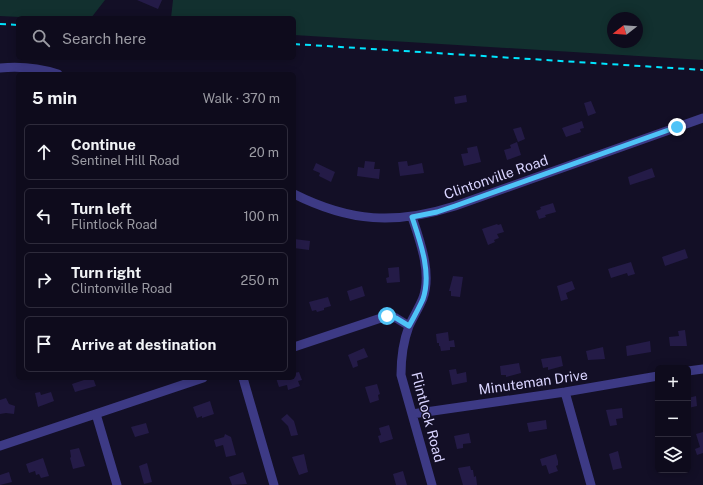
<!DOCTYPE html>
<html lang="en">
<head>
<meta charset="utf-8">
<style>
	:root { --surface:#0e0b1c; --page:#1c1929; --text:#f1f3f6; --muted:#9b9ba3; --line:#2e2b3b }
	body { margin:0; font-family:"Public Sans",sans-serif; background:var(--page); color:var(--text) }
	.controls { position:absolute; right:12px; bottom:12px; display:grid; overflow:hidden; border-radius:6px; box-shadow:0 2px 10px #0003 }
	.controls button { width:36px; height:36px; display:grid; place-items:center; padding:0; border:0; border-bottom:1px solid var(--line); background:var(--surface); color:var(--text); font:20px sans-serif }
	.compass { position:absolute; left:607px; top:12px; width:36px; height:36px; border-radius:50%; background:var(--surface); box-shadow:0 2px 10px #0003; rotate:253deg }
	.stop { position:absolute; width:12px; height:12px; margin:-9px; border:3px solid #4fc3f7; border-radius:50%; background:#fff }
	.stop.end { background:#4fc3f7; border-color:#fff; box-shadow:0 1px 4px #0008 }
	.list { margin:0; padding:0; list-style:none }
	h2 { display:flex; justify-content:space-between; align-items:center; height:52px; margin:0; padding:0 16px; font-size:17px }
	h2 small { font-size:13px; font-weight:400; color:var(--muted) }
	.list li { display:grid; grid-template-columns:26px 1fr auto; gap:12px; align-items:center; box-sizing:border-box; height:56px; margin:0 8px 8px; padding:0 8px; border:1px solid var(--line); border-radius:6px }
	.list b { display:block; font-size:15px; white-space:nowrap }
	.list p { margin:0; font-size:13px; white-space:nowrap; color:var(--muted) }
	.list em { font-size:13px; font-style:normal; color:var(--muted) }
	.icon { flex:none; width:22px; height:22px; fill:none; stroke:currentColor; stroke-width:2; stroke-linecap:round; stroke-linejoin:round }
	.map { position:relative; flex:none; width:703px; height:485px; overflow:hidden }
	.search { position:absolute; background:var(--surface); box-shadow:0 2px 10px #0003; left:16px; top:16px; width:280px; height:44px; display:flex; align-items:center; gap:10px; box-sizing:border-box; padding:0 14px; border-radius:6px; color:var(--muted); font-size:15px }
	.panel { position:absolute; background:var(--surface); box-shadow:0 2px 10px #0003; left:16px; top:72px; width:280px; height:308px; border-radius:6px }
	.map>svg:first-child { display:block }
	.green { fill:#12302f; fill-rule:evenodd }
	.building { fill:#241b47 }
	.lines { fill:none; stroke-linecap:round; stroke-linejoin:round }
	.minor { stroke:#3d3a85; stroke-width:9 }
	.rail { stroke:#00e5ff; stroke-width:2; stroke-dasharray:6 5; stroke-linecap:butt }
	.route { stroke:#4fc3f7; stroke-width:5 }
	.labels { text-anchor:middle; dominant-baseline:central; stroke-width:3; stroke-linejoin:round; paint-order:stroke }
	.street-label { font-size:14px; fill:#d9d4ff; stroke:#130f26 }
</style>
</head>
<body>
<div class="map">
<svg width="703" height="485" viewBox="0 0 703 485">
	<rect width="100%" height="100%" fill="#130f26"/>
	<!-- green -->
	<path class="green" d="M0,0H105L91,18H42L0,16Z
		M173,0H703V60L294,35V18H171ZM613,18H637V42H613Z"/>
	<!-- building -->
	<path class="building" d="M137,0H162L158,9Z
		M466,95L467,102L455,104L454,97Z
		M591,101L596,113L588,116L584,103Z
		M582,121L584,128L580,129L581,132L566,137L562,128Z
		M521,127L525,139L518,142L513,129Z
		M517,142L521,155L507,160L504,150L511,148L510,145Z
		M477,146L481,162L464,166L461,154L468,153L467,148Z
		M365,161L375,162L374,169H380L379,179L357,176L358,167L364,168Z
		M407,161L408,166L422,163L424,173L400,176L398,162Z
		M316,163L335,172L331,182L319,176L320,173L313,170Z
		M652,168L655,177L630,185L628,177Z
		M553,203L556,212L545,215L546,217L539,219L536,211L541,209L540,207Z
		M497,224L498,225L501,224L504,232L497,234L499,238L494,240L495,242L488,245L482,229Z
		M294,239L310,241L309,250L294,248Z
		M685,249L688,258L665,266L662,257Z
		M631,262L635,274L628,276L627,273L611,278L608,269Z
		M399,267L400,282L387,283L386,278L389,277L388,268Z
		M453,276L463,277L460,297L451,296V291H449Z
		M572,281L575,289L566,293L568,299L561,301L557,286Z
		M362,286L365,296L350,301L347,291Z
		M328,297L331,306L324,308V310L317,312L316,310L312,311L309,302Z
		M685,330L687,346H670L669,337L679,336L678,331Z
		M448,332L449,341L454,340L455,347H450V350L441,351L440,346H439V343H437L436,334Z
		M650,341L651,352L627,356L626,346Z
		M603,347L605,359L588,360L586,351Z
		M364,348L368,357L357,361L358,366L353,368L348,355Z
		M561,356L563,366L548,370V367L543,368L541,359Z
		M519,363L521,373L506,377V375H501L500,366Z
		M456,369L457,374L466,372L467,382L452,385L449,370Z
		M299,372L302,380L298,381L300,386L288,390L287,385L279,387L276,378H294V373Z
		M90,378H93L96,386L75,392L72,384Z
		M377,384L380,394L378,395L379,400L370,403L365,387Z
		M40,392L41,395L51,392L54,401L38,407L35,393Z
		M696,396L697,406L688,408V398Z
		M6,398L9,404L15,406L14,414L6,413L0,414V400Z
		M210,401L214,414L202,418V416L197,418L193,407Z
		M622,408L623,418L616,419L617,425L610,426L606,410Z
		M287,414L294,421L298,435L291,436L288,426L281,419Z
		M546,420L547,429L529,432L527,423Z
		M146,423L149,433L135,437L131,427Z
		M389,425L393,439L380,443L378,436L381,435L379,428Z
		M703,432V453L697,455L695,449L700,447L696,434Z
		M469,433L471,443L463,444V448L457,449L454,436Z
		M225,434L231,437L236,455L226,457L223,445L216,447L214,440L224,437Z
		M79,448L85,466L73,469L70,458L71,457L70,450Z
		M618,451L622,468L613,470L609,454Z
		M304,454L308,472L299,475L292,457Z
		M556,454L558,461V465L556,466L558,471L549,474L546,465L542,466L540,459Z
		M43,458L49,476L41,478L39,474L36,475L35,471L29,473L26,464Z
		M147,463L152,482L144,484L139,466Z
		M470,466L471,470H473L474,477L476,476L477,485H463L458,468Z
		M403,471L407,485H396L393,474Z
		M9,472L12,482L0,485V475Z
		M243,472L247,484L232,485L229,477Z"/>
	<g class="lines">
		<!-- minor -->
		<path class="minor" d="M0,68C20,66 39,68 58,74
			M294,194C350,222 395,225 455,206L703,118
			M412,217C420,241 432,273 423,298C419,308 413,317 409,326C403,342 401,358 401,375L432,485
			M294,347L387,316L396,318L409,326
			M688,371L703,369
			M243,378L274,485
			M565,392L591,485
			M96,414L117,485
			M412,414L565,392L658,376
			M0,446L203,378"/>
		<!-- rail -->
		<path class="rail" d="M0,24L18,25
			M294,44L703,70"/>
	</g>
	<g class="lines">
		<!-- route -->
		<path class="route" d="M387,316L396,318L409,326C414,317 419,308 423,299C432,273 420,241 412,217L437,212L455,206L677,127"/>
	</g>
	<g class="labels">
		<!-- street labels -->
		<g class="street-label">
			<text transform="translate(496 177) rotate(-19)">Clintonville Road</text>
			<text transform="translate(533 382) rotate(-8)">Minuteman Drive</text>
			<text transform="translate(428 417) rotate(75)">Flintlock Road</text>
		</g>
	</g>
</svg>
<div class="controls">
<button>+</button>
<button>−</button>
<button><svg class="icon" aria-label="layers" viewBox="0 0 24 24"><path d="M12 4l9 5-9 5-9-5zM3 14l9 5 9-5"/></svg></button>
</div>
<svg class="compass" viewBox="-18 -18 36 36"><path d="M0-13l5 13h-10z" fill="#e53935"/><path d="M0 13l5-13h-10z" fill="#9b9ba3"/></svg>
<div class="stop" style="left:387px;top:316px"></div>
<div class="stop end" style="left:677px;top:127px"></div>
<div class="search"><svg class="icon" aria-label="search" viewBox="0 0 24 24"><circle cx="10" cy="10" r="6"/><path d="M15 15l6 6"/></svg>Search here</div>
<section class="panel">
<h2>5 min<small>Walk · 370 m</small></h2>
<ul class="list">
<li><svg class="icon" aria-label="ahead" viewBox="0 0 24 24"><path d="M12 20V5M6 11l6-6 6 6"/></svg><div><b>Continue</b><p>Sentinel Hill Road</p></div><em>20 m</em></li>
<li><svg class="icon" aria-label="left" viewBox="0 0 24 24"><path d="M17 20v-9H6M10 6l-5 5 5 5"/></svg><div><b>Turn left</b><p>Flintlock Road</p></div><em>100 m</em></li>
<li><svg class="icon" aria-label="right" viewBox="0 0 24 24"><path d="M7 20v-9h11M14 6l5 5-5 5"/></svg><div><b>Turn right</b><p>Clintonville Road</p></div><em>250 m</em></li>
<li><svg class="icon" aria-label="arrive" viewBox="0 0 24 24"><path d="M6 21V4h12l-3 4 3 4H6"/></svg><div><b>Arrive at destination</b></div></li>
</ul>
</section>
</div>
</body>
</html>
